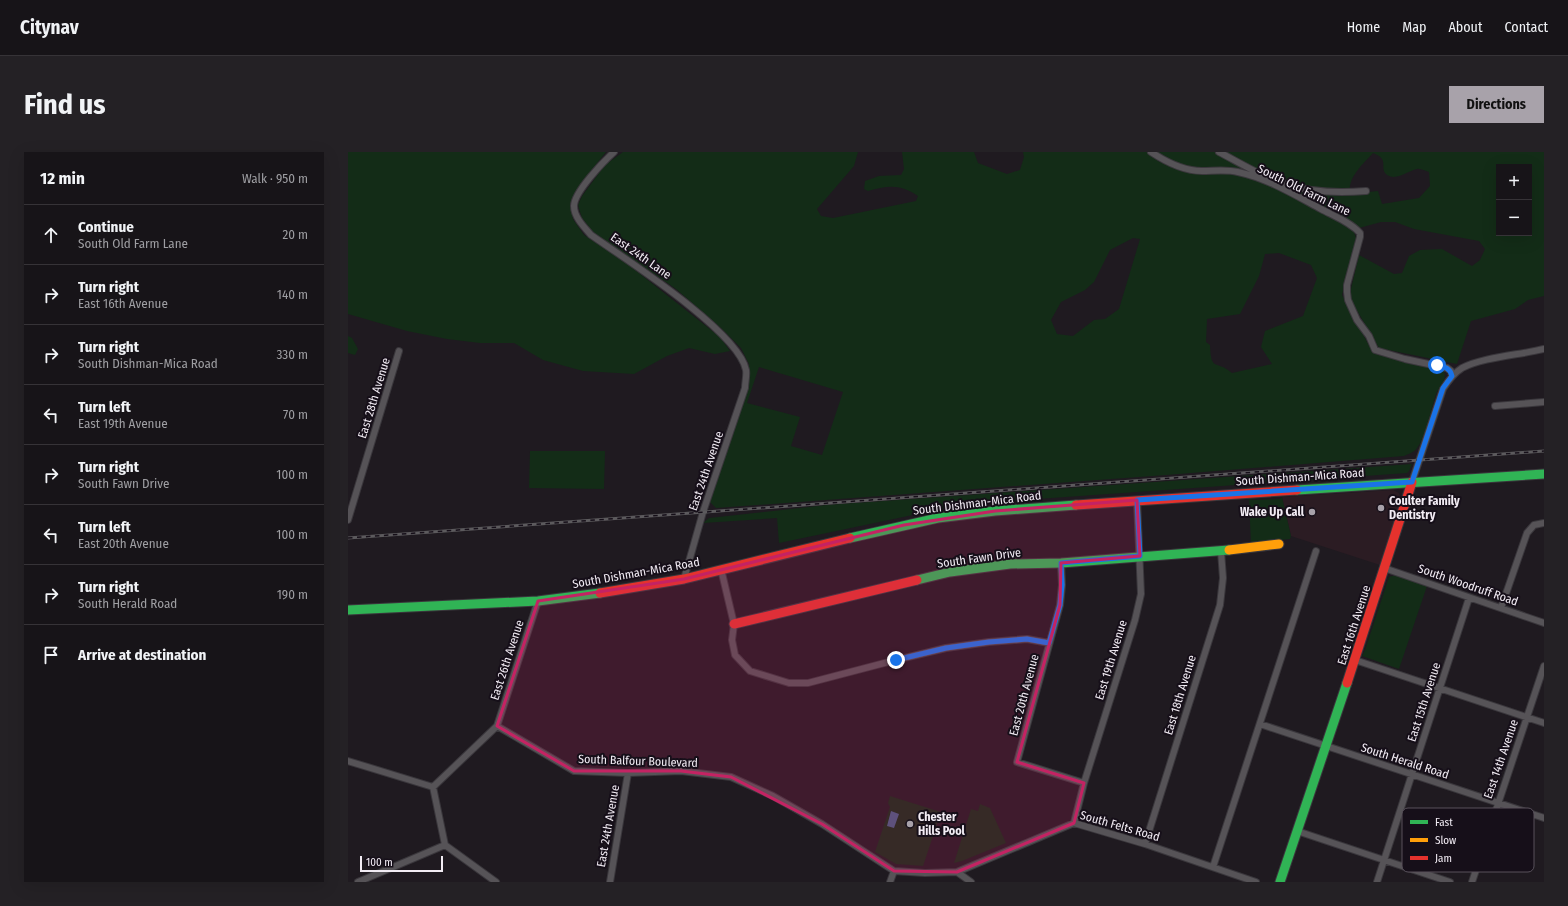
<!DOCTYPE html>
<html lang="en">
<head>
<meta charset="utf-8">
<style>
	:root { --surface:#171418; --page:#242125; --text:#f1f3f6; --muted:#9e9ea2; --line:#363337; --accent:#a8a2aa }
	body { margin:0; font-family:"Fira Sans Condensed",sans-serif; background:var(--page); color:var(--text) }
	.controls { position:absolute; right:12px; top:12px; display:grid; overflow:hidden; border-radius:0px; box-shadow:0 4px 16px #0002 }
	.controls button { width:36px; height:36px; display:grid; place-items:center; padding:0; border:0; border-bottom:1px solid var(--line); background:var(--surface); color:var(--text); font:20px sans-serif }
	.scale { position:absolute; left:12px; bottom:10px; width:83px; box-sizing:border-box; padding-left:4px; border:2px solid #f2ecf4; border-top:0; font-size:11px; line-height:14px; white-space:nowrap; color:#f2ecf4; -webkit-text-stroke:3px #160f19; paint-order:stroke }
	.stop { position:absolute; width:12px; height:12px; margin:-9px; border:3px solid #1a73e8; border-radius:50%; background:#fff }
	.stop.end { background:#1a73e8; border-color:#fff; box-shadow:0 1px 4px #0008 }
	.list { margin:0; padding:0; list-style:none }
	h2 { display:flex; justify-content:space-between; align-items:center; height:52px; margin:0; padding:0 16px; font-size:17px }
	h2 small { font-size:13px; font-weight:400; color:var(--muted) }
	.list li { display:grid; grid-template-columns:26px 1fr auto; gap:12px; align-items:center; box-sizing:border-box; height:60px; padding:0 16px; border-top:1px solid var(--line) }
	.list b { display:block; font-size:15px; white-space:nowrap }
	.list p { margin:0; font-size:13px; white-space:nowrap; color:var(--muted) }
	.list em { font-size:13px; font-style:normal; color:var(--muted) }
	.icon { flex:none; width:22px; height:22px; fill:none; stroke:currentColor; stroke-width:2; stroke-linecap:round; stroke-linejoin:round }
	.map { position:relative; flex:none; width:1196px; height:730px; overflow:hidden; border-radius:0px }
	header { display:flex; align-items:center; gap:24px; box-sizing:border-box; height:56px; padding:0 20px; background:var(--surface); border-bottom:1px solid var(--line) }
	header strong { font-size:19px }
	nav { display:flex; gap:22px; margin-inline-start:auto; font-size:14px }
	.intro { display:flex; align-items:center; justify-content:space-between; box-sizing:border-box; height:96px; padding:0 24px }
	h1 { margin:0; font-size:28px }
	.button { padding:10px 18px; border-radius:0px; background:var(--accent); color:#111; font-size:14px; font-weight:700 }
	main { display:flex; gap:24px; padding:0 24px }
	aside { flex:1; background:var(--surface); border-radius:0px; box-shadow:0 4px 16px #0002 }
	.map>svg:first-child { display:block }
	.commercial { fill:#2b1c23 }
	.green { fill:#132c17; fill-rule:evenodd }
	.water { fill:#455d83 }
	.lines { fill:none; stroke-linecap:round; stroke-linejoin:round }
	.street-casing { stroke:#3a373c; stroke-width:8 }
	.fast-casing { stroke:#3a373c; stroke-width:11 }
	.slow-casing { stroke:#3a373c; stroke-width:11 }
	.jam-casing { stroke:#3a373c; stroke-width:11 }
	.street { stroke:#565357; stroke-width:6 }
	.fast { stroke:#30b455; stroke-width:9 }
	.slow { stroke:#ff9f0a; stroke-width:9 }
	.jam { stroke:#e5322d; stroke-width:9 }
	.rail-casing { stroke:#5c5a5d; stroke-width:3 }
	.rail { stroke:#160f19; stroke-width:1.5; stroke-dasharray:4.5; stroke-linecap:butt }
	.route { stroke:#1a73e8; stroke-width:5 }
	.marked { fill:#c42363; fill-opacity:0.2; stroke:#c42363; stroke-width:3; stroke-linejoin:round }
	.poi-dot { fill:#a8a2aa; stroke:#160f19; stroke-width:1.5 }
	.labels { text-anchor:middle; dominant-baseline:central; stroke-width:4; stroke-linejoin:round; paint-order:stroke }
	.street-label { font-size:12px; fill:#f2ecf4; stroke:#160f19 }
	.poi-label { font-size:12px; font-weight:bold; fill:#f2ecf4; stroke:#160f19; text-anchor:start }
	.key { fill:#160f19; stroke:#58515b; stroke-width:1 }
	.key-label { font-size:11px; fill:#f2ecf4 }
</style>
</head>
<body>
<header>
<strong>Citynav</strong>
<nav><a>Home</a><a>Map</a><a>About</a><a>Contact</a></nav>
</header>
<div class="intro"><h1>Find us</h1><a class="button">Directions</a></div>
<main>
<aside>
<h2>12 min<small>Walk · 950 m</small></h2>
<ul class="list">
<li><svg class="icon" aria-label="ahead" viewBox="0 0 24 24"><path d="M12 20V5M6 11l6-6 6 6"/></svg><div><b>Continue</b><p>South Old Farm Lane</p></div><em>20 m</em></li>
<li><svg class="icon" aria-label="right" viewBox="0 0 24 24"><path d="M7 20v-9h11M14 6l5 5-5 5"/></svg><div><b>Turn right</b><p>East 16th Avenue</p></div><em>140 m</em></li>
<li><svg class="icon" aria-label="right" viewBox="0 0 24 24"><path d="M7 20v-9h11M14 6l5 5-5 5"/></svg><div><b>Turn right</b><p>South Dishman-Mica Road</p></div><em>330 m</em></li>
<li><svg class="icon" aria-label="left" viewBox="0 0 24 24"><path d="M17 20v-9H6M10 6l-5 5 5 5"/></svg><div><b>Turn left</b><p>East 19th Avenue</p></div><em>70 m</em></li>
<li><svg class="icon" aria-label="right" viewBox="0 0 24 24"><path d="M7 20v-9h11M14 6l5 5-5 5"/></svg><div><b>Turn right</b><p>South Fawn Drive</p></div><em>100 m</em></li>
<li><svg class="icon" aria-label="left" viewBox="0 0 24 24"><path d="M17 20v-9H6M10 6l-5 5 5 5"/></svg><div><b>Turn left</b><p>East 20th Avenue</p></div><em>100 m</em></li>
<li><svg class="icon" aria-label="right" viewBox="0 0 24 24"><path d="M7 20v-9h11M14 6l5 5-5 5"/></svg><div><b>Turn right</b><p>South Herald Road</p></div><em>190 m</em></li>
<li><svg class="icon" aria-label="arrive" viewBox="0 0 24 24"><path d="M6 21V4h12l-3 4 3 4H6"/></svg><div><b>Arrive at destination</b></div></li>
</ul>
</aside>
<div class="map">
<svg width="1196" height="730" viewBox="0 0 1196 730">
	<rect width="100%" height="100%" fill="#1f1a20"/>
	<!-- commercial -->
	<path class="commercial" d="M1045,338L1051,341L1053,348L1032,413L943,384L934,345Z"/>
	<!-- green -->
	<path class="green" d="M0,0H258L234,30L222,52L225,67L236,83L272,106L325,148L372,185L382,199L367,202L341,196L319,204L286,222L235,219L195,208L166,191H132L99,187L59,179L0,162Z
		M275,0H510L506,14L469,57L473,64L485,66L568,49L570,44C553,32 540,33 520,39L516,37L517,29L531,24L553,23L556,17L554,0H626L630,11L659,22L672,18L676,5L675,0H799L810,9L833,19L852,22L888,21L898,24L934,39L998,73L1006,80L1008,86L994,143L1024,199L1064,211L1095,218C1101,227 1091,233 1088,242C1084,254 1076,289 1069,296C1067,300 1060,302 1056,304L818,323L368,356L362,350L400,236L401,212L393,196L373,176L328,137L245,80L234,66L230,53L234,44L257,13ZM785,86L792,87L771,157L757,167L746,168L725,184L709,182L703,168L713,150L737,138L746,130L762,98ZM931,101L963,113L969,126L955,164L917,179L913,195L924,212L884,221C868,207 863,221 862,193L858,190L859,167L892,162L911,124L917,102ZM411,215L495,240L474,303L443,294L452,265L399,251Z
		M808,0H1196V144L1180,148L1167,157L1123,169L1109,212L1031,196L1001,145L1011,103L1046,122L1054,121L1061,104L1072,98L1094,97L1124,114L1132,108L1137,97L1131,89L1066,77L1047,70H1033L1011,76L942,39L887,17L847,15L832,12ZM1025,1C1043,8 1030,16 1039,23C1049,29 1059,19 1069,17C1072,16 1077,19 1081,20L1082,34L1071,46L1034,52L1030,39L1002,42C999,26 1015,12 1025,1ZM1151,15H1181V81H1151Z
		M0,184L4,186L10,197L7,203L0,201Z
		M182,299H257L256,337L181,336Z
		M1064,312L1061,319L1059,321L634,351L603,355L431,391L429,366L355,371L361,366L479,353Z
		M934,345L943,384L942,387L903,391L901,347L906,348L932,347Z
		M1044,424H1050L1079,434L1051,517L1014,504L1017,498L1041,425Z
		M542,644L593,660L575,714L548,712L527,700L542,655L540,651Z
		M632,652L642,656L658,691L614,709L606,711L623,657L630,659Z"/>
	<!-- water -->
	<path class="water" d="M543,659L551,662L546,676L539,674Z"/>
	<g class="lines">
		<!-- street casing -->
		<g class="street-casing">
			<path id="street" d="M266,0C256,9 226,40 226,54C226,65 236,75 243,83C276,106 391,180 398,218C399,223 397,230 397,236L355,360L336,427
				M803,0C818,10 836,19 854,19C865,19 878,17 890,20C919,26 947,43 973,57C986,64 1002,70 1012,81V85L999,133V140L1000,148L1009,168L1021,184L1027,198L1057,207L1099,216L1103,219L1104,224
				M871,0C894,12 916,26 941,33C966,41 992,41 1018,39
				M1147,254L1196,250
				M1064,330L1095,237C1100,229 1106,221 1114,216C1135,205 1172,203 1196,197
				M0,368L51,199
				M713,411L714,433L712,453L669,610L736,631
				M1036,416L1196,471
				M373,417L386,472L384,488L387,503L402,519L441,531H460L548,508L598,496L641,490L679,487L701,491
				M1153,456L1179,381L1186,373L1196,371
				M1007,508L1196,571
				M912,572L1196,666
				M149,574L226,619L280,621L333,619L383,625L425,644L474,672L546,719L577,721L609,720L623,730
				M0,609L85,635
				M85,635L149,574L190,449
				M85,635L97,693L148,730
				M726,671L736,631L787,468L793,442L789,348
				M949,679L1102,730
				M797,692L872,453L875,426L873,399
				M865,715L968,399
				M609,720L726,671L797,692L908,730
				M10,730L97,693
				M262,730L280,621
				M542,730L546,719
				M1029,730L1121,446
				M1124,730L1196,514"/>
		</g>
		<!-- fast casing -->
		<g class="fast-casing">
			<path id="fast" d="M949,338L1196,322
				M502,386L590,366L647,359L728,353
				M569,428L602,420L662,412L713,411L881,398
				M0,458L190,449L252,441
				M932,730L999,531"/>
		</g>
		<!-- slow casing -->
		<g class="slow-casing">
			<path id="slow" d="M881,398L931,392"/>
		</g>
		<!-- jam casing -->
		<g class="jam-casing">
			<path id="jam" d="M728,353L949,338
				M252,441L336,427L502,386
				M386,472L569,428
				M999,531L1064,330"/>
		</g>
		<!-- street -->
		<use href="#street" class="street"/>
		<!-- fast -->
		<use href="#fast" class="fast"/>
		<!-- slow -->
		<use href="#slow" class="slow"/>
		<!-- jam -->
		<use href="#jam" class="jam"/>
		<!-- rail casing -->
		<g class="rail-casing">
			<path id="rail" d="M0,386L1196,299"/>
		</g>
		<!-- rail -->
		<use href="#rail" class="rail"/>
	</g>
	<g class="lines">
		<!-- route -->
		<path class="route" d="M548,508L598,496L641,490L679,487L701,491L712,453L714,433L713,411L792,404L789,348L1064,330L1095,236L1104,224C1102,216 1097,215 1089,213"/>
	</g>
	<!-- marked area -->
	<path class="marked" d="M789,348L792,404L713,411L712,453L669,610L736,631L726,671L609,720L546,719L474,672L383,625L333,619H226L149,574L190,449L336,427L556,373L647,359Z"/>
	<!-- markers -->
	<g class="poi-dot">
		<circle cx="1033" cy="356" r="4"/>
		<circle cx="964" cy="360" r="4"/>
		<circle cx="562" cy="672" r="4"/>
	</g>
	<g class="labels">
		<!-- street labels -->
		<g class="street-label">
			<text transform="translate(956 38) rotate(26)">South Old Farm Lane</text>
			<text transform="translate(293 104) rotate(35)">East 24th Lane</text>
			<text transform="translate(26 246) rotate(-73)">East 28th Avenue</text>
			<text transform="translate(358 319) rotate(-71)">East 24th Avenue</text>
			<text transform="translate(952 325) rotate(-4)">South Dishman-Mica Road</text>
			<text transform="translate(629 351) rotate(-7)">South Dishman-Mica Road</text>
			<text transform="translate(631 406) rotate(-8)">South Fawn Drive</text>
			<text transform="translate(288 421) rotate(-10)">South Dishman-Mica Road</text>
			<text transform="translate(1120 433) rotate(19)">South Woodruff Road</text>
			<text transform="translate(1006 473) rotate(-72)">East 16th Avenue</text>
			<text transform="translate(159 508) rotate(-72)">East 26th Avenue</text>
			<text transform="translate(763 508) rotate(-73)">East 19th Avenue</text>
			<text transform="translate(676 543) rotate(-75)">East 20th Avenue</text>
			<text transform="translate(832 543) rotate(-73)">East 18th Avenue</text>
			<text transform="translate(1076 550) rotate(-72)">East 15th Avenue</text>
			<text transform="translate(1153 607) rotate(-71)">East 14th Avenue</text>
			<text transform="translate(290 609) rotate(2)">South Balfour Boulevard</text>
			<text transform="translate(1057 609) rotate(18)">South Herald Road</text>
			<text transform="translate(260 674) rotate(-80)">East 24th Avenue</text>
			<text transform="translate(772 674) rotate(16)">South Felts Road</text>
		</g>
		<!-- poi labels -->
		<g class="poi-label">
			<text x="1041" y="349">Coulter Family<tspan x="1041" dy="14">Dentistry</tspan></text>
			<text x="956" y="360" text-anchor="end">Wake Up Call</text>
			<text x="570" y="665">Chester<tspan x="570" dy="14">Hills Pool</tspan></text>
		</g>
	</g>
	<!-- legend -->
	<rect x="1054" y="656" width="132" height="64" rx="6" class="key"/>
	<rect x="1062" y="668" width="18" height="4" fill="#30b455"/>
	<rect x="1062" y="686" width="18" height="4" fill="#ff9f0a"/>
	<rect x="1062" y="704" width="18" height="4" fill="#e5322d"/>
	<g class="key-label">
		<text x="1087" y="674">Fast</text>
		<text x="1087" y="692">Slow</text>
		<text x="1087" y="710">Jam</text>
	</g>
</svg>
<div class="controls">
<button>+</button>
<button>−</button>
</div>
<div class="scale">100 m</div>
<div class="stop" style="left:1089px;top:213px"></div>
<div class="stop end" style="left:548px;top:508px"></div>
</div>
</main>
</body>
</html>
